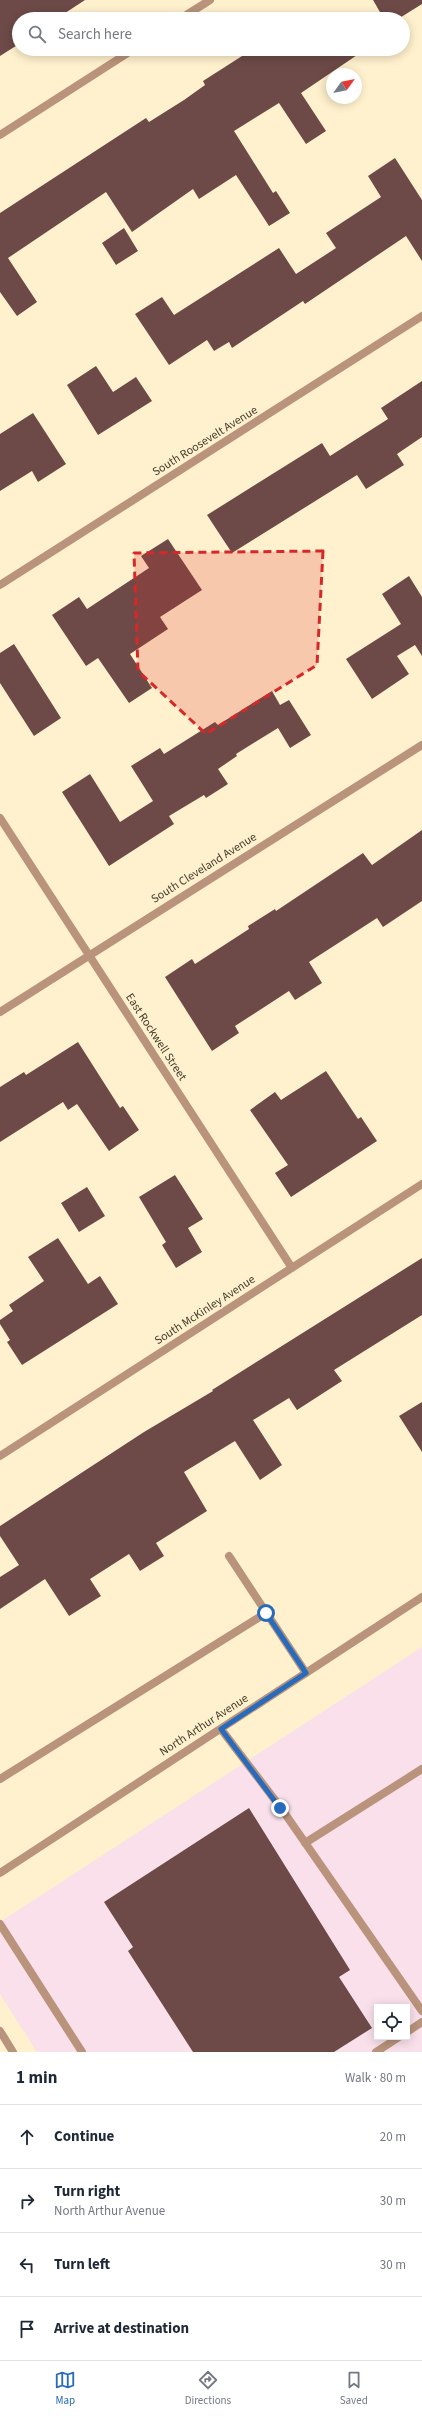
<!DOCTYPE html>
<html lang="en">
<head>
<meta charset="utf-8">
<style>
	:root { --surface:#fff; --page:#f2f2f3; --text:#1f2937; --muted:#747a83; --line:#e0e1e3; --accent:#286abc }
	body { margin:0; font-family:"Source Sans 3",sans-serif; background:var(--page); color:var(--text) }
	.controls { position:absolute; right:12px; bottom:12px; display:grid; overflow:hidden; border-radius:0px; box-shadow:0 2px 10px #0003 }
	.controls button { width:36px; height:36px; display:grid; place-items:center; padding:0; border:0; border-bottom:1px solid var(--line); background:var(--surface); color:var(--text); font:20px sans-serif }
	.compass { position:absolute; left:326px; top:68px; width:36px; height:36px; border-radius:50%; background:var(--surface); box-shadow:0 2px 10px #0003; rotate:57deg }
	.stop { position:absolute; width:12px; height:12px; margin:-9px; border:3px solid #286abc; border-radius:50%; background:#fff }
	.stop.end { background:#286abc; border-color:#fff; box-shadow:0 1px 4px #0008 }
	.list { margin:0; padding:0; list-style:none }
	h2 { display:flex; justify-content:space-between; align-items:center; height:52px; margin:0; padding:0 16px; font-size:17px }
	h2 small { font-size:13px; font-weight:400; color:var(--muted) }
	.list li { display:grid; grid-template-columns:26px 1fr auto; gap:12px; align-items:center; box-sizing:border-box; height:64px; padding:0 16px; border-top:1px solid var(--line) }
	.list b { display:block; font-size:15px; white-space:nowrap }
	.list p { margin:0; font-size:13px; white-space:nowrap; color:var(--muted) }
	.list em { font-size:13px; font-style:normal; color:var(--muted) }
	.icon { flex:none; width:22px; height:22px; fill:none; stroke:currentColor; stroke-width:2; stroke-linecap:round; stroke-linejoin:round }
	.map { position:relative; flex:none; width:422px; height:2052px; overflow:hidden }
	.search { position:absolute; background:var(--surface); box-shadow:0 2px 10px #0003; left:12px; right:12px; top:12px; height:44px; display:flex; align-items:center; gap:10px; box-sizing:border-box; padding:0 14px; border-radius:22px; color:var(--muted); font-size:15px }
	.sheet { height:308px; background:var(--surface) }
	nav { display:flex; justify-content:space-around; align-items:center; box-sizing:border-box; height:56px; border-top:1px solid var(--line); background:var(--surface); font-size:11px; color:var(--muted) }
	nav a { display:grid; justify-items:center; gap:2px }
	nav .on { color:var(--accent) }
	.map>svg:first-child { display:block }
	.industrial { fill:#f9e0ea; fill-rule:evenodd }
	.building { fill:#6d4a48 }
	.lines { fill:none; stroke-linecap:round; stroke-linejoin:round }
	.service { stroke:#b9937b; stroke-width:8 }
	.minor { stroke:#b9937b; stroke-width:8 }
	.tertiary { stroke:#b9937b; stroke-width:8 }
	.route { stroke:#286abc; stroke-width:5 }
	.marked { fill:#d62828; fill-opacity:0.2; stroke:#d62828; stroke-width:3; stroke-dasharray:8 5; stroke-linejoin:round }
	.labels { text-anchor:middle; dominant-baseline:central; stroke-width:4; stroke-linejoin:round; paint-order:stroke }
	.street-label { font-size:12px; fill:#423c2e; stroke:#fff1cd }
</style>
</head>
<body>
<div class="map">
<svg width="422" height="2052" viewBox="0 0 422 2052">
	<rect width="100%" height="100%" fill="#fff1cd"/>
	<!-- industrial -->
	<path class="industrial" d="M422,1647V2052H37L0,1994V1922ZM377,2007H407V2037H377Z"/>
	<!-- building -->
	<path class="building" d="M0,0H85L56,19H19V44L0,56Z
		M373,0H422V4L398,19H384Z
		M253,49H366L301,93L326,131L306,144L279,103L234,131L273,193L276,191L290,213L269,226L236,175L199,199L193,189L132,232L106,192L8,258L37,302L17,316L0,292V213L146,118L149,122L184,100L205,85L203,81Z
		M395,158L422,200V261L406,236L305,304L303,301L232,348L229,342L214,351L207,340L169,365L135,314L162,297L174,315L279,248L296,274L336,248L326,233L381,197L368,176Z
		M124,228L138,251L116,265L102,243Z
		M96,366L113,392L136,377L152,401L98,435L67,385Z
		M422,381V437L397,454L404,465L366,489L357,475L232,553L207,515L322,443L330,456L388,419L381,408Z
		M33,413L66,464L38,482L32,471L0,491V434Z
		M168,539L202,590L160,617L168,629L130,654L152,688L129,703L98,658L86,666L52,615L79,597L87,609L149,568L141,556Z
		M409,576L422,597V656L415,645L397,656L409,674L372,699L346,659L401,624L382,594Z
		M14,644L61,718L34,736L0,683V653Z
		M272,691L280,705L289,700L311,735L290,748L278,728L236,754L237,756L218,769L228,784L206,798L204,795L169,816L174,824L109,866L62,792L90,774L120,822L153,801L131,766L160,748L164,754L215,722L218,725Z
		M422,830V901L383,927L377,918L309,962L322,983L295,1000L289,991L235,1026L239,1033L212,1051L165,977L192,959L195,964L249,929L248,926L275,909L276,911L363,853L372,865Z
		M78,1042L120,1108L123,1106L139,1130L109,1151L77,1104L68,1110L63,1102L0,1142V1087L24,1072L26,1075Z
		M326,1071L358,1119L361,1117L377,1141L291,1197L275,1173L288,1165L250,1110L275,1092L281,1100Z
		M175,1175L203,1219L188,1228L202,1252L176,1268L162,1245L166,1242L139,1197Z
		M87,1187L105,1216L79,1232L61,1203Z
		M58,1238L88,1284L100,1276L118,1304L22,1365L7,1342L10,1340L0,1324V1320L13,1311L9,1305L44,1281L28,1257Z
		M422,1258V1315L334,1370L342,1381L297,1410L289,1398L253,1420L282,1465L260,1480L235,1441L184,1472L207,1511L156,1543L164,1556L140,1571L129,1554L90,1579L101,1596L69,1616L45,1579L0,1609V1577L19,1565L0,1536V1526L144,1432L213,1391L212,1390Z
		M422,1402V1452L399,1416Z
		M249,1808L350,1970L339,1977L372,2028L334,2052H193L128,1951L133,1947L104,1902Z"/>
	<g class="lines">
		<!-- service -->
		<path class="service" d="M229,1556L306,1673
			M221,1729L281,1808L422,2011
			M0,1779L266,1613
			M305,1843L422,1769
			M0,1924L82,2052
			M0,2031L13,2052
			M407,2032L422,2022
			M376,2052L399,2037"/>
		<!-- minor -->
		<path class="minor" d="M180,19L210,0
			M0,135L134,49
			M0,585L422,316
			M0,818L292,1268
			M0,1012L422,745
			M0,1456L422,1184"/>
		<!-- tertiary -->
		<path class="tertiary" d="M0,1873L422,1597"/>
	</g>
	<g class="lines">
		<!-- route -->
		<path class="route" d="M266,1613L306,1673L221,1729L280,1808"/>
	</g>
	<!-- marked area -->
	<path class="marked" d="M323,551L317,665L206,734L138,671L134,553Z"/>
	<g class="labels">
		<!-- street labels -->
		<g class="street-label">
			<text transform="translate(205 441) rotate(-32)">South Roosevelt Avenue</text>
			<text transform="translate(204 868) rotate(-32)">South Cleveland Avenue</text>
			<text transform="translate(156 1037) rotate(57)">East Rockwell Street</text>
			<text transform="translate(205 1310) rotate(-33)">South McKinley Avenue</text>
			<text transform="translate(204 1725) rotate(-33)">North Arthur Avenue</text>
		</g>
	</g>
</svg>
<div class="controls">
<button><svg class="icon" aria-label="locate" viewBox="0 0 24 24"><circle cx="12" cy="12" r="6"/><path d="M12 2v4M12 18v4M2 12h4M18 12h4"/></svg></button>
</div>
<svg class="compass" viewBox="-18 -18 36 36"><path d="M0-13l5 13h-10z" fill="#e53935"/><path d="M0 13l5-13h-10z" fill="#747a83"/></svg>
<div class="stop" style="left:266px;top:1613px"></div>
<div class="stop end" style="left:280px;top:1808px"></div>
<div class="search"><svg class="icon" aria-label="search" viewBox="0 0 24 24"><circle cx="10" cy="10" r="6"/><path d="M15 15l6 6"/></svg>Search here</div>
</div>
<section class="sheet">
<h2>1 min<small>Walk · 80 m</small></h2>
<ul class="list">
<li><svg class="icon" aria-label="ahead" viewBox="0 0 24 24"><path d="M12 20V5M6 11l6-6 6 6"/></svg><div><b>Continue</b></div><em>20 m</em></li>
<li><svg class="icon" aria-label="right" viewBox="0 0 24 24"><path d="M7 20v-9h11M14 6l5 5-5 5"/></svg><div><b>Turn right</b><p>North Arthur Avenue</p></div><em>30 m</em></li>
<li><svg class="icon" aria-label="left" viewBox="0 0 24 24"><path d="M17 20v-9H6M10 6l-5 5 5 5"/></svg><div><b>Turn left</b></div><em>30 m</em></li>
<li><svg class="icon" aria-label="arrive" viewBox="0 0 24 24"><path d="M6 21V4h12l-3 4 3 4H6"/></svg><div><b>Arrive at destination</b></div></li>
</ul>
</section>
<nav>
<a class="on"><svg class="icon" aria-label="map" viewBox="0 0 24 24"><path d="M3 6l6-2 6 2 6-2v14l-6 2-6-2-6 2zM9 4v14M15 6v14"/></svg>Map</a>
<a><svg class="icon" aria-label="directions" viewBox="0 0 24 24"><path d="M12 3l9 9-9 9-9-9zM9 14v-3h6M13 9l2 2-2 2"/></svg>Directions</a>
<a><svg class="icon" aria-label="saved" viewBox="0 0 24 24"><path d="M7 4h10v16l-5-4-5 4z"/></svg>Saved</a>
</nav>
</body>
</html>
